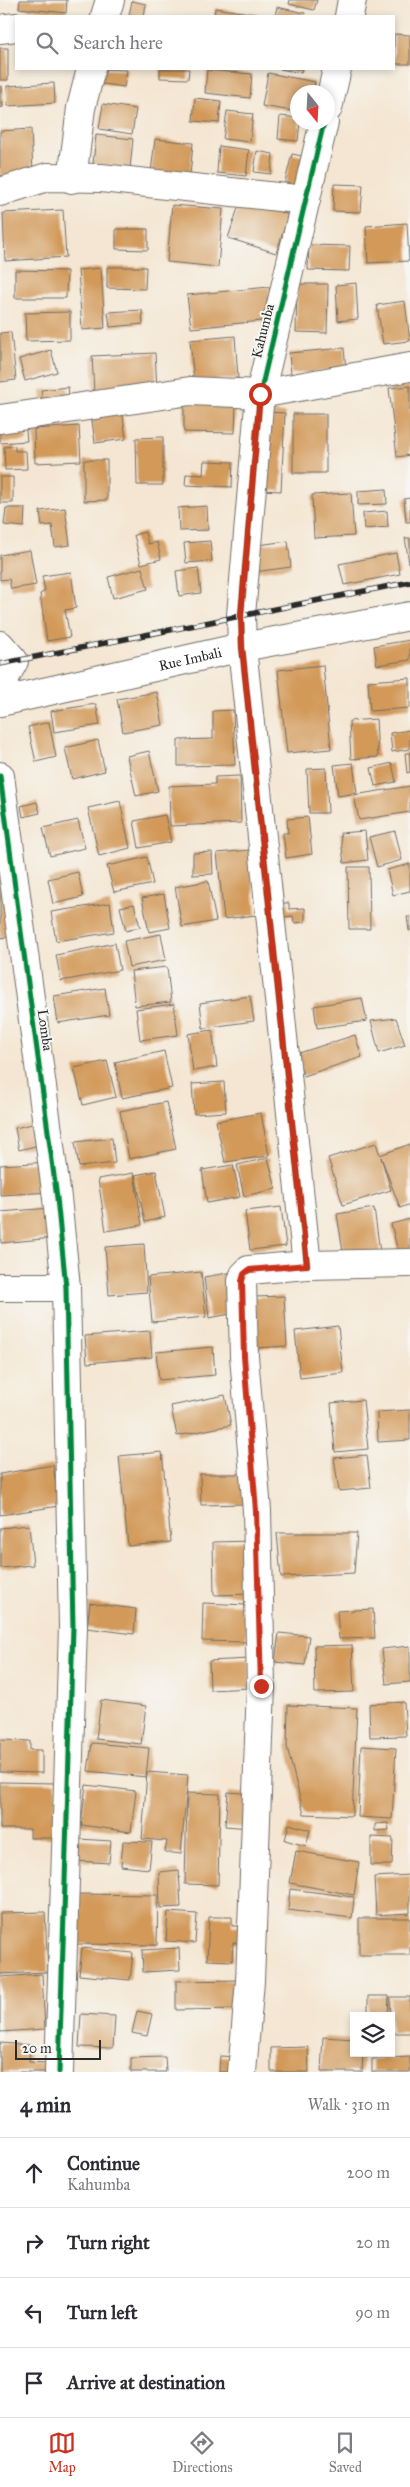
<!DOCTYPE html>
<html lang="en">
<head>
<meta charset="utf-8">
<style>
	:root { --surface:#fff; --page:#f2f2f3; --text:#2b2b33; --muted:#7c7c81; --line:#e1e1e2; --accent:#c8321e }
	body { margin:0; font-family:"IM FELL Great Primer",serif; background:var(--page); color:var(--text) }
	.controls { position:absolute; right:15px; bottom:15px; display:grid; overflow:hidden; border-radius:0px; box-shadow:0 2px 8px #0003 }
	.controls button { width:45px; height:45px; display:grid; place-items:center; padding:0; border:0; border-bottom:1px solid var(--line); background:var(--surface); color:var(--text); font:25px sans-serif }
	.compass { position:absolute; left:290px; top:85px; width:45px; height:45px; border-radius:50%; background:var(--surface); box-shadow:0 2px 8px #0003; rotate:162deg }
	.scale { position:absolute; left:15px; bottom:12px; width:86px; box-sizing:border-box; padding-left:5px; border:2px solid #2b2b2b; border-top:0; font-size:14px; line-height:18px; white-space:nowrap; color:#2b2b2b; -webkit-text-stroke:4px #f6f6f2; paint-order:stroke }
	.stop { position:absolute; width:15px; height:15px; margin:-11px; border:4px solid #c8321e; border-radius:50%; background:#fff }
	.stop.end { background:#c8321e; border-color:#fff; box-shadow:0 1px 5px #0008 }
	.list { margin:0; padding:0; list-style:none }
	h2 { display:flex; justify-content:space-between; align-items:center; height:65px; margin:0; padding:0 20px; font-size:21px }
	h2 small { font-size:16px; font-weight:400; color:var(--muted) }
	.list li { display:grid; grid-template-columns:32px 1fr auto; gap:15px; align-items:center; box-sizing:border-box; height:70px; padding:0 20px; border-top:1px solid var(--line) }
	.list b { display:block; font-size:19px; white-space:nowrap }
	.list p { margin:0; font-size:16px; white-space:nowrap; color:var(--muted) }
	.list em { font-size:16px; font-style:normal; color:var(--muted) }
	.icon { flex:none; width:28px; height:28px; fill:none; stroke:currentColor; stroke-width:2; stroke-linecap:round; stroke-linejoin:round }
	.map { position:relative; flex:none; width:410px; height:2072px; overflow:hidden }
	.search { position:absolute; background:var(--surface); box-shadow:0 2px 8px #0003; left:15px; right:15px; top:15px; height:55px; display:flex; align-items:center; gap:12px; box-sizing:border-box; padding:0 18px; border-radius:0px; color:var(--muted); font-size:19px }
	.sheet { height:345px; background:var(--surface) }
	nav { display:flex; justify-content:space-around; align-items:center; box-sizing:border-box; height:70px; border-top:1px solid var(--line); background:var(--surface); font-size:14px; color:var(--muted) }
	nav a { display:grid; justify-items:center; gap:2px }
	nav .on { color:var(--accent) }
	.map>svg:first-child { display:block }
	.building { fill:#d29959 }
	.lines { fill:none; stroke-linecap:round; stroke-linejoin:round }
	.minor-casing { stroke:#716c65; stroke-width:30 }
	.minor { stroke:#fff; stroke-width:28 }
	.rail-casing { stroke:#2b2b2b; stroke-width:5.5 }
	.rail { stroke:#f6f6f2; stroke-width:4; stroke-dasharray:11; stroke-linecap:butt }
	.cycleway-casing { stroke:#f6f6f2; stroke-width:8 }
	.cycleway { stroke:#00873e; stroke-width:5 }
	.route { stroke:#c8321e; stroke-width:6 }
	.labels { text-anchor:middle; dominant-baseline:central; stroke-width:4; stroke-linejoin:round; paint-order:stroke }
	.street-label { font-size:14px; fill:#2b2b2b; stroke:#f6f6f2 }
</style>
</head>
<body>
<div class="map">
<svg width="410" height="2072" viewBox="0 0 410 2072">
	<rect width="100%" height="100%" fill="#f6f6f2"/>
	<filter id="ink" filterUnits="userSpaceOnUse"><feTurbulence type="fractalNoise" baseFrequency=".02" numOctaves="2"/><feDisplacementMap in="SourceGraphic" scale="10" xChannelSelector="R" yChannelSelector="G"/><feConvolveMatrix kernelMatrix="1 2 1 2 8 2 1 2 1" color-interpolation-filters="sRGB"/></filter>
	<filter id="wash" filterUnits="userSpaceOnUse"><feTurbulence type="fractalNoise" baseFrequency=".0096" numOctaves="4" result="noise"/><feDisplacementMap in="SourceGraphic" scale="20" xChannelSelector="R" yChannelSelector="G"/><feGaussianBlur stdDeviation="1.12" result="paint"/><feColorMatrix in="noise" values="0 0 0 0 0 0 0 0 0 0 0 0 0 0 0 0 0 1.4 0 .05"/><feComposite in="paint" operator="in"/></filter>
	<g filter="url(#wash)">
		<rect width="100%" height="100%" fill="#f4e6d2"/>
		<g id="blocks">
			<!-- building -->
			<path class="building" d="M20,0H67L66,13L19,8Z
				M290,0H317L314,10L289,4Z
				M132,1L146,4L144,16L129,15Z
				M277,7L305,13L304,16H275Z
				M215,8L262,15V16H214Z
				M394,34L410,35V64H394Z
				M0,48H8V80H0Z
				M98,69L127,70L124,87L96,83Z
				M160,69H189L188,79L160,78Z
				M280,69H302L301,73Z
				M207,70L252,74L250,98L205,93Z
				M268,73L315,82L313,92H298V112L262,106Z
				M54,83L55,103L8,106L7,86Z
				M0,86H2L3,107L0,108Z
				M195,98L221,101L219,123L193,121Z
				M103,104L136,109L132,134L99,129Z
				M227,111L253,114L250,142L223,139Z
				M280,116L298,118V122H300L298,141L278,139Z
				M31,129L33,174L0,176V131Z
				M96,135L133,139L130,169L93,164Z
				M155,139L193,143L190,176L151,172Z
				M219,146L249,150L246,176L217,173Z
				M257,151L273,154L271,174L254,172Z
				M292,154L307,157L300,190L284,186Z
				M334,184L363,185L361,212L333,211Z
				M241,199L289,215L276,253L228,238Z
				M172,205L223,209L218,267L167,262Z
				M63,210L66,257L5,261L3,213Z
				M407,223L409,261L368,263L366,226Z
				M116,229H148V250L116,249Z
				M309,245L350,246L349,271L308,270Z
				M107,267H146L145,289L107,288Z
				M101,268L105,328L82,330L78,270Z
				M15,270L67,271L66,298H15Z
				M356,283L358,319L338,321L336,285Z
				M297,284H328L327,333L296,332Z
				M269,287L272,320L191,328L187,295Z
				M405,301L410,341L383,344L377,305Z
				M142,310L143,324L110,327L108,312Z
				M70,312V340L26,341L25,313Z
				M11,332L16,380L0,382V333Z
				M235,336L238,378L194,382L190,340Z
				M344,348L346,369L291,374L289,353Z
				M51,350L57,372L25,381L19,359Z
				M155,353L157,389L94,392L92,356Z
				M410,386V455L397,457L389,388Z
				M68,387L70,405L43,407L41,390Z
				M184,402L236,403L235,433L184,432Z
				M122,409L126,439L95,443L91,413Z
				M264,412L285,413L281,491L261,490Z
				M293,414H326V473H293Z
				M25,421L27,441L0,443V422Z
				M79,426L81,461L35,463L34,429Z
				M163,437V485H137L136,438Z
				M15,446V451H26L27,469L5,470L4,447Z
				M84,460H107V500L84,501Z
				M204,461L233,462L232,487L185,485L186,474L203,475Z
				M0,477H13V503H0Z
				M386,489L387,504L358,505V491Z
				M351,493L354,536L314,538L312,495Z
				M410,498V522H406L404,499Z
				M207,506L208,530L179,531L178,508Z
				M6,508H25L24,527L4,525Z
				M65,508L70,545L55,547L52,525L42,526L40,511Z
				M387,511L388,527L364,529L363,513Z
				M145,532L148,544L157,542L161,559L141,564L134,535Z
				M405,538H410V563H409Z
				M210,541L212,561L186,563L184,543Z
				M288,541L291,567L254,572L250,546Z
				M30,550L36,585L11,589L9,579L0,580V555Z
				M396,553L400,574L344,585L339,564Z
				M142,568L148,589L113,598L108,577Z
				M198,568L201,593L179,596L176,571Z
				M71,572L76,608L65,610L70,637L47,641L40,594L45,591L42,576Z
				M410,640V660L377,665L374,646Z
				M323,665L331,749L287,753L278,670Z
				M410,678V708L370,711L368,681Z
				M157,692L163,725L123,732L117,699Z
				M96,704L100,725L54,732L51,711Z
				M233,710L235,765L178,766V740L213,739V711Z
				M376,719L378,757L351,759L349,721Z
				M49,722L56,757L36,762L28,727Z
				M410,730V749L392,752L390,733Z
				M98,740L105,771L72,779L65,748Z
				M149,751L158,791L136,796L127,756Z
				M405,753H410V772L407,773Z
				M353,763L357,793L338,796L334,765Z
				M392,763L396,782L375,786L371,768Z
				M326,768L328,813H309L307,769Z
				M240,776L241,823L170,826L169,786L215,784V777Z
				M410,786V812L359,820L354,795Z
				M120,801L130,848L99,856L88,808Z
				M37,802L40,813L23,817L21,806Z
				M165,815L171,842L139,848L134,821Z
				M308,817L312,854L286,858L283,833H288L287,819Z
				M78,820L85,848L50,856L43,828Z
				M365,831L368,860L344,863L340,833Z
				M395,831L402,860L377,867L369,837Z
				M250,850L256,915L224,919L217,853Z
				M212,852L213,874L193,875V853Z
				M147,857L153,884L114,892L107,866Z
				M410,864V891L393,895L387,870Z
				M348,867H369L370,929H349Z
				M78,872L83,897L53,904L48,879Z
				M0,874L13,936L0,938Z
				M208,881L216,921L182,927L175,887Z
				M164,894L170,928L149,932L142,898Z
				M110,903L114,932L56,941L51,912Z
				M280,903H289V909L305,908V922L294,923L293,916L281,917Z
				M134,904L140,927L126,931L120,907Z
				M407,917H410V931H409Z
				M161,934L166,960L129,967L124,941Z
				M115,943L120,970L61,981L56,955Z
				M167,967L171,1002L135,1006L131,971Z
				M105,988L109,1015L58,1023L54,996Z
				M250,996L254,1021L203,1028L200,1003Z
				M362,998L367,1021L317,1028L314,1006Z
				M174,1004L178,1035L140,1040L136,1009Z
				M396,1018L405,1045L379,1053L371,1021Z
				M212,1030L217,1067L193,1071L188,1034Z
				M355,1035L362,1057L304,1076L296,1054Z
				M164,1051L172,1088L122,1098L115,1062Z
				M107,1061L116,1097L83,1105L74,1068Z
				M224,1082L226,1112L194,1114L192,1084Z
				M166,1102L176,1149L129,1159L120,1111Z
				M261,1113L269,1156L225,1162L216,1121Z
				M41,1122L47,1143L19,1150L15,1128Z
				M112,1138L115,1163L79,1167L75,1142Z
				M376,1143L380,1155L410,1144V1204L400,1208L381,1157L391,1190L343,1205L328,1158Z
				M268,1158L276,1189L244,1196L237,1165Z
				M50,1162L51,1192L0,1195V1165Z
				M233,1165L240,1197L207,1203L202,1170Z
				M156,1171L165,1217L145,1222L135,1175Z
				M134,1173L142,1225L106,1231L98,1179Z
				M281,1207L286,1246L250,1250L245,1211Z
				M51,1208L53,1238L1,1243L0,1212Z
				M374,1208L380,1252L344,1258L337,1214Z
				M410,1219V1257L400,1260L391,1224Z
				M144,1244L147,1292L109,1295L105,1247Z
				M246,1270L252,1310L209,1318L204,1277Z
				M201,1272L206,1317L152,1322L148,1277Z
				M284,1296L287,1346L257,1348L254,1297Z
				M338,1326L343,1373L300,1378L295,1331Z
				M150,1331L152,1357L87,1363L85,1336Z
				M213,1347L215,1375L159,1380L156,1352Z
				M225,1395L231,1425L177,1436L171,1406Z
				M363,1400L368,1449L335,1452L331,1403Z
				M410,1410V1440L378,1442L377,1412Z
				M162,1452L171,1542L128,1546L119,1456Z
				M367,1455L371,1488L339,1491L334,1458Z
				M53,1465L59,1506L0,1515V1474Z
				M200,1474H245V1504L201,1505Z
				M29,1525L33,1565L0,1568V1528Z
				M277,1533H357L354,1573L281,1577Z
				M254,1541L255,1594L214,1595L213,1542Z
				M90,1603L136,1609L134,1634L87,1628Z
				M203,1603L247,1605L246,1642L202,1641Z
				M373,1609L375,1638L339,1639L337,1611Z
				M279,1633L309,1636L305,1665L275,1662Z
				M352,1645L354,1692L315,1693L314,1646Z
				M410,1646V1682L386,1684L382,1649Z
				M249,1659L251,1688L210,1690L209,1661Z
				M101,1700L146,1706L141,1744L96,1739Z
				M404,1702L406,1736L370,1737L369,1704Z
				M288,1705L357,1708L352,1816L304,1814L287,1747Z
				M0,1740L30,1741V1750H42V1773L0,1772Z
				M92,1743L149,1748L146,1777L88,1771Z
				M361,1746L396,1748L392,1819L358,1817Z
				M147,1772L188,1775L181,1854L165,1852L167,1841L142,1839Z
				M0,1782L56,1783L55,1838H30V1829H0Z
				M86,1785L136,1791L131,1832L81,1825Z
				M228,1792L252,1794L250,1828L225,1826Z
				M187,1793L220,1794L218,1885L185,1884Z
				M388,1823L389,1830L375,1831V1824Z
				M289,1824L310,1830L306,1846L285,1840Z
				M371,1837L393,1838L392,1865H371Z
				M79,1839L111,1841L109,1863L77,1861Z
				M123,1841L152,1842L149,1869L121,1866Z
				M296,1851L359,1862L354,1895L290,1883Z
				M179,1870L181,1907L160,1908L159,1872Z
				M410,1875V1913L376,1915L374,1877Z
				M290,1889L354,1897L352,1918L288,1910Z
				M76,1894L158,1895L157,1945L75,1944Z
				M45,1912L48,1972L0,1974V1913Z
				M168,1912L197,1914L195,1943L166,1941Z
				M209,1917H232V1926H251L250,1944L233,1943L232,1961L207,1960Z
				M359,1918H410V1955H359Z
				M82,1948L133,1953L130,1980L79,1975Z
				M179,1948L180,1970L143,1972L142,1950Z
				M42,1974L45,2029L0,2032V1977Z
				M241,1980V2009L176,2010V1981Z
				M368,1996H389L388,2016H368Z
				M390,1997H410V2033H391Z
				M137,2011L152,2014L147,2036L132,2033Z
				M81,2014L115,2016L113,2048L79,2047Z
				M323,2037L354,2039V2053H363L362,2072H321Z
				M0,2043L30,2045L29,2062L46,2063L45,2072H0Z
				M308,2047L309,2072H271V2048Z
				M367,2053H388V2056H367Z
				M220,2056L236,2057L235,2072H219Z
				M165,2057L166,2072H131V2058Z
				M410,2057V2072H372V2059Z"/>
		</g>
	</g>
	<g filter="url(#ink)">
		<use href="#blocks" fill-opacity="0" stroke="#716c65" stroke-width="1"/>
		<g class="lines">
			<!-- minor casing -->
			<g class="minor-casing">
				<g id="minor">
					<path d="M105,16L110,0"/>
					<path d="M349,16L352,0"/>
					<path d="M0,29L16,27"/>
					<path d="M328,108L337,69"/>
					<path d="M72,179L81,108L91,69"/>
					<path d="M0,192L47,177L101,178L306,200"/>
					<path d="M0,419L190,391L260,394L410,367"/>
					<path d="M0,645L14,661L0,687"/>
					<path id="s1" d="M0,702L242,647L410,616"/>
					<path d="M0,776L57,1198L66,1287L73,1627L59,2072"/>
					<path d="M307,1265L242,647L241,615L260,394L324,122"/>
					<path d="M0,1287H66"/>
					<path d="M242,2072L250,1981L261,1686L257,1511L244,1356L242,1281L244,1275L249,1270L307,1265L410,1263"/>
				</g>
			</g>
			<!-- minor -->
			<use href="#minor" class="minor"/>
			<!-- rail casing -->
			<g class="rail-casing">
				<path id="rail" d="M0,664L410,582"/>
			</g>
			<!-- rail -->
			<use href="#rail" class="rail"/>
			<!-- cycleway casing -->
			<g class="cycleway-casing">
				<path id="cycleway" d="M0,776L57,1198L66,1287L73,1627L59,2072
					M307,1265L242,647L241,615L260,394L324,122"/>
			</g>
			<!-- cycleway -->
			<use href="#cycleway" class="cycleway"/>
		</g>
	</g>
	<g class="lines" filter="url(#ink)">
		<!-- route -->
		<path class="route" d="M260,394L241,615L242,647L307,1265L249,1270L244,1274L242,1281L244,1356L256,1511L261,1686"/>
	</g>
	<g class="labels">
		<!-- street labels -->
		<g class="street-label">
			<text transform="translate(263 331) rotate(-76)">Kahumba</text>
			<text stroke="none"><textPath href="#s1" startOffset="195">Rue Imbali</textPath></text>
			<text transform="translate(45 1030) rotate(82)">Lomba</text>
		</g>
	</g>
</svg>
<div class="controls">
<button><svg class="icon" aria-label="layers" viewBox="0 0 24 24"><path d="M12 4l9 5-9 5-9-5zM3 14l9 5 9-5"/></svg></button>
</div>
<svg class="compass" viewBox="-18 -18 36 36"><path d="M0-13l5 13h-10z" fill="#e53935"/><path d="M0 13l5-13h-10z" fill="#7c7c81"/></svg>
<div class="scale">20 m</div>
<div class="stop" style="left:260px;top:394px"></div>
<div class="stop end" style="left:261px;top:1686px"></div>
<div class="search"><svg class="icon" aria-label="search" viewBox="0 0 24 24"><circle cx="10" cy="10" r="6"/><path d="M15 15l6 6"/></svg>Search here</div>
</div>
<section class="sheet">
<h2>4 min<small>Walk · 310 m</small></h2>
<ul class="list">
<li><svg class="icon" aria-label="ahead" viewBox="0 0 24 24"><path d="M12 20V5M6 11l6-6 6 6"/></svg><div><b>Continue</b><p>Kahumba</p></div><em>200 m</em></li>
<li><svg class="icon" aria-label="right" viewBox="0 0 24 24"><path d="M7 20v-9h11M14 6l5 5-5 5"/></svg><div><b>Turn right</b></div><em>20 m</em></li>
<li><svg class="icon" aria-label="left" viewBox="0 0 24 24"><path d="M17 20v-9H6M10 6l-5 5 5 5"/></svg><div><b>Turn left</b></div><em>90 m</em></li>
<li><svg class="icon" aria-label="arrive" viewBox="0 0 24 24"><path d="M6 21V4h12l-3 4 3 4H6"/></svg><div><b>Arrive at destination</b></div></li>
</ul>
</section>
<nav>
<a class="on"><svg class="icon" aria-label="map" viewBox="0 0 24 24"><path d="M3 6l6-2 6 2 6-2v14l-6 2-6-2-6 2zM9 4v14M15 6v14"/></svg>Map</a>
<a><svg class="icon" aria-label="directions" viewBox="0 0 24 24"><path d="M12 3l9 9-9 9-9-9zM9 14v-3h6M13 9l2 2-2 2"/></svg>Directions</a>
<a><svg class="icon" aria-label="saved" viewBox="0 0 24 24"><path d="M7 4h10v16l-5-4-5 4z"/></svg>Saved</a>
</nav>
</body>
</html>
